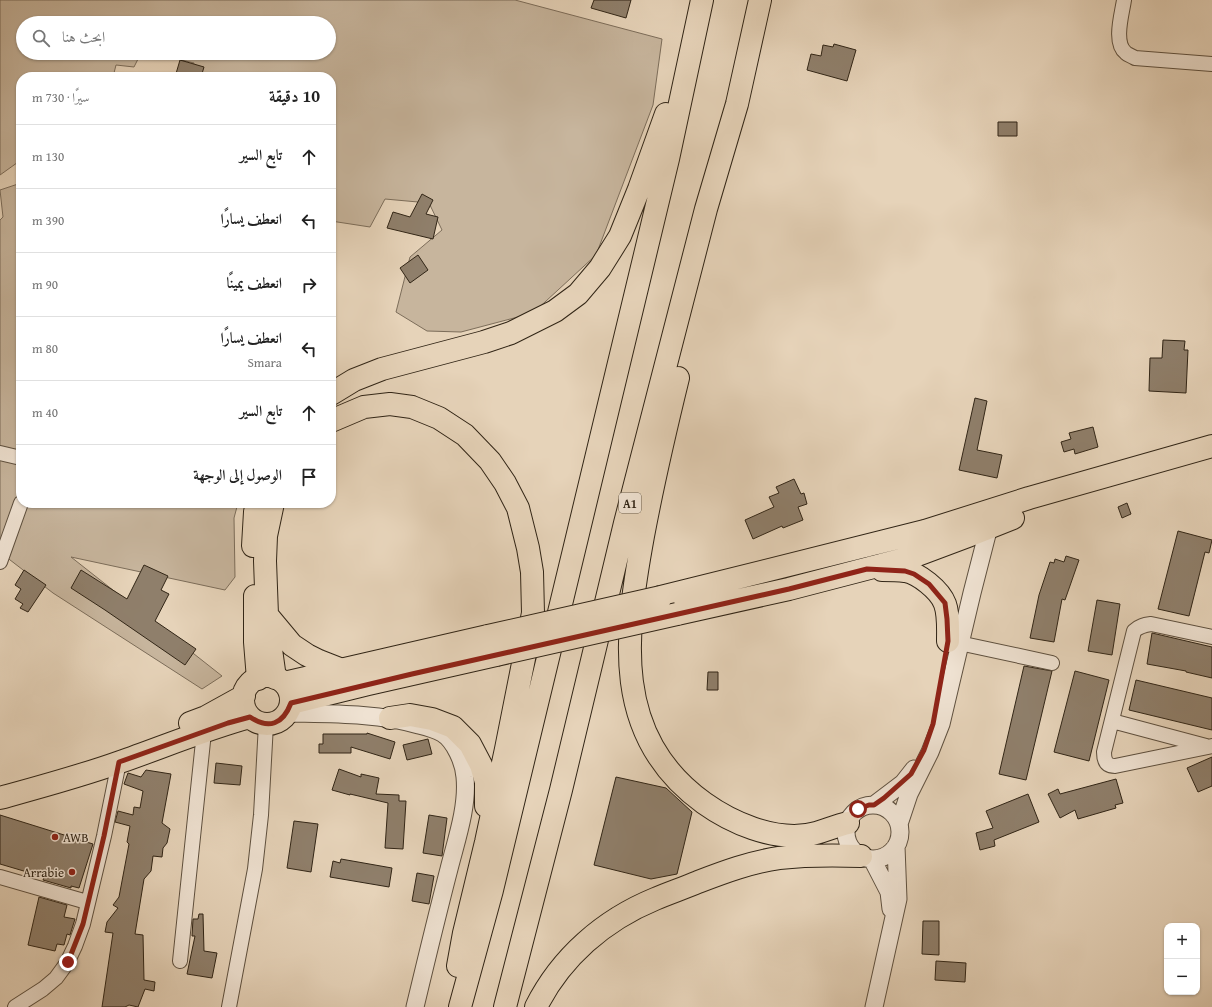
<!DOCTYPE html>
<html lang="ar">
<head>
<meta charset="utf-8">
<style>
	:root { --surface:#fff; --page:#f2f2f2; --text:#222; --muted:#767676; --line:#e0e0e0 }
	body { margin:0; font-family:"Gentium Book Plus",Amiri,serif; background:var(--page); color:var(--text); direction:rtl }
	.controls { position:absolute; right:12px; bottom:12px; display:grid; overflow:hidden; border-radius:8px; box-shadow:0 1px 3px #0004 }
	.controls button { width:36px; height:36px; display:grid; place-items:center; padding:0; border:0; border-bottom:1px solid var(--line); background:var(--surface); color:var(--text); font:20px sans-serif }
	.stop { position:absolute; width:12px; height:12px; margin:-9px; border:3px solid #8f2418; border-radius:50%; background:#fff }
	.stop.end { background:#8f2418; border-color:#fff; box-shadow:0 1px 4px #0008 }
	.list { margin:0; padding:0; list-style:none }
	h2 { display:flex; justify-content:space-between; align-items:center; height:52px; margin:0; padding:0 16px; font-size:17px }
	h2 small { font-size:13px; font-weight:400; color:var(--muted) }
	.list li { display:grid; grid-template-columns:26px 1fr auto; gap:12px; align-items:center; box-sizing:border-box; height:64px; padding:0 16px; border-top:1px solid var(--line) }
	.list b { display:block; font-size:15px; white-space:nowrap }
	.list p { margin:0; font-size:13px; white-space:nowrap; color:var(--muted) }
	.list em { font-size:13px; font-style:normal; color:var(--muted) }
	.icon { flex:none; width:22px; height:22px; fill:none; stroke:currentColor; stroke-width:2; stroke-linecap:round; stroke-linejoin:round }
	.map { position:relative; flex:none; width:1212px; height:1007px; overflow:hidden; direction:ltr }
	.search { position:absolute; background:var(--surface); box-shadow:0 1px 3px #0004; left:16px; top:16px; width:320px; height:44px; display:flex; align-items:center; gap:10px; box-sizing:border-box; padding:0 14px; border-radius:22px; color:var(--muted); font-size:15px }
	.panel { position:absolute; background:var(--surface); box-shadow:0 1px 3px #0004; left:16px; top:72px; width:320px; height:436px; border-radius:16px; direction:rtl }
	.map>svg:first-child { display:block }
	.green { fill:#c7b59d; stroke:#7c6d5a }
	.building { fill:#8f7f6b; stroke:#312516 }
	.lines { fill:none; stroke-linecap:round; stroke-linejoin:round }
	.minor-casing { stroke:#5e503f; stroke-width:16 }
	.tertiary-casing { stroke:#5e503f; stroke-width:19 }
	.primary-casing { stroke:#312516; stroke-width:24 }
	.motorway-casing { stroke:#312516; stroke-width:24 }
	.minor { stroke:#efe2d2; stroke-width:14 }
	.tertiary { stroke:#efe2d2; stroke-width:17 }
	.primary { stroke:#e6d3b9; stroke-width:22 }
	.motorway { stroke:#e6d3b9; stroke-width:22 }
	.primary-bridge-casing { stroke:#312516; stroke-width:24; stroke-linecap:butt }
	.primary-bridge { stroke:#e6d3b9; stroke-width:22 }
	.route { stroke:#8f2418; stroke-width:5 }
	.poi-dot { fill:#8f2418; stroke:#efe2d2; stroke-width:1.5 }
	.labels { text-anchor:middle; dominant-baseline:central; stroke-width:3; stroke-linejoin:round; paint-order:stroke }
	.shield { fill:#efe2d2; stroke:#6a5e4e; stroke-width:1 }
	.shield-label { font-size:12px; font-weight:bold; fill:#312516 }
	.poi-label { font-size:13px; fill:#312516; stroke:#efe2d2; text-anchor:start }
</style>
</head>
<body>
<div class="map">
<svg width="1212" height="1007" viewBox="0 0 1212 1007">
	<rect width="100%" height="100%" fill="#e6d3b9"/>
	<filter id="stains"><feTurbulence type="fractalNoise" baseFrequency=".005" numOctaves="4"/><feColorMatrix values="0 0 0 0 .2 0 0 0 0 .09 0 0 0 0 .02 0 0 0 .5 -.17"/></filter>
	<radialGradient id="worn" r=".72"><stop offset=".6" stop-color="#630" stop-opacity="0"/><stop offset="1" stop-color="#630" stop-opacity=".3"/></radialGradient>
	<!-- green -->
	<path class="green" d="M0,0H515L662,39L653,105L596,255L533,313L461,332L427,331L396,312L410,257L442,230L429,203L385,199L370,227L331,221V77H190L194,63L169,57L171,53H329V23H23V53H141L134,67L116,65L113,77H21V160L0,175Z
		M21,183V503H238L234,518L235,577L225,590L71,557L222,676L202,689L53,593L1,553L0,554V220L3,217L0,190Z"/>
	<!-- building -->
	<path class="building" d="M594,0H631L626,18L591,8Z
		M834,44L856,50L847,81L807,70L811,54L821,56L823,45L833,47Z
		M180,60L204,67L201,77H175Z
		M998,122H1017V136H998Z
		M422,194L433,200L426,214L438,217L433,239L387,228L393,212L410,217Z
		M418,255L428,270L410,283L400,268Z
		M1163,340L1185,341L1184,350H1188L1186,393L1149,391L1150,358H1162Z
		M975,398L987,401L977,450L1002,455L997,478L959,470Z
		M1093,427L1098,447L1075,454L1074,449L1064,452L1061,442L1071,439L1069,433Z
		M794,479L801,494L804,493L807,504L798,507L803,520L783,528L782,526L753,539L745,520L774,507L769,497L779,493L776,487Z
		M1127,503L1131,514L1122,518L1118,507Z
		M1178,531L1212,540L1209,553L1205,552L1189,616L1158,609Z
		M1066,556L1079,560L1065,600L1062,599L1054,642L1030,638L1039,595L1050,562L1054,563L1055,559L1064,562Z
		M144,565L168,576L161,590L169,594L155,621L196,649L185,665L105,610L71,588L81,570L127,599Z
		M24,570L46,585L28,612L20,608L23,604L15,599L21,589L15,585Z
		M1097,600L1120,604L1112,655L1088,651Z
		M1152,633L1212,647V678L1186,672V671L1147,664Z
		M1024,666L1052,671L1026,780L999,774Z
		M1075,671L1109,680L1089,761L1054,752Z
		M708,672H718V690H707Z
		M1136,680L1212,698V730L1129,710Z
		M367,733L395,742L390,759L351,747V753H319V744H323V734H367Z
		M428,739L432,754L407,760L403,745Z
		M1212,757V786L1198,792L1187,768Z
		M216,763L242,766L240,785L214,783Z
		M339,769L361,777V774L379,778L376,794L399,795V801H406L403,849L385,848L388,803L350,794V795L332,790Z
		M146,770L171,774L162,823L170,829L167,843L163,848L162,857L153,856L151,871L144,879L135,934L143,935L144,980L155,982L154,991L145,989L138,1007L129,1005L125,1007H102L113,933L105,932L107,922L118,908L113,905L119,897L129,844L127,842L130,826L115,822L118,811L133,815L134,807L140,808L143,791L124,784L128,773L141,777Z
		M616,777L666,788L692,812L677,874L651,879L594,865Z
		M1116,779L1123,803L1115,805L1116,808L1078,819L1075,810L1060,818L1048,794L1058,789L1060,794Z
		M1028,794L1039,822L994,840L995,846L980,850L976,833L993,828L986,811Z
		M0,815L93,844L79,888L71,886V888L43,880L44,877L0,864Z
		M429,815L447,818L442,856L423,853Z
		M294,821L318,824L311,872L287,868Z
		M341,859L392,868L389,887L330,877L333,861L340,863Z
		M417,873L434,876L429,904L412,901Z
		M39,897L67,905L64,917L75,919L70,935L67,934L64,945L57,944L55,951L28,945Z
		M199,914H203L204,951L217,953L212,978L187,974L195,936H192L193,919H198Z
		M923,921H939V955L922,954Z
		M936,961L966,963L965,982L935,980Z"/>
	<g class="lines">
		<!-- minor casing -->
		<g class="minor-casing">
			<path id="minor" d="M1124,0C1122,14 1113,43 1126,53C1128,55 1132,56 1135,58L1212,64
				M0,453L21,458
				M0,562L21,503
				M1212,637L1151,624C1144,625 1139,626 1134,631L1104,752C1104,760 1106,766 1115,766L1212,746
				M959,643L1052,663
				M1112,721L1206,746
				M0,877L87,902
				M180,961L204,732
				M15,1007L43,989L56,978L67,963L75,946L83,924L104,836L119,762
				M229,1007L255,869L261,815L266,724"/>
		</g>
		<!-- tertiary casing -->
		<g class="tertiary-casing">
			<path id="tertiary" d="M287,713C331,714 377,713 419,725C427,727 435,729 442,733C455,741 464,763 465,777C468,807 456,841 449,869C437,915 426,961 415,1007
				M874,805L903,783L914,769
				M846 832a27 27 0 1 1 54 0a27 27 0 1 1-54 0Z
				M899,824L909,794L930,752L941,724L972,593L991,519
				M872,859L889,892L891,909
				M874,1007L898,899L896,846"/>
		</g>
		<!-- primary casing -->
		<g class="primary-casing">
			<path id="primary" d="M882,570C890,570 897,570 905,571C918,573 940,590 945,604C949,615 948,629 948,641
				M661,597L925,531L1029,498L1212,446
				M677,614L789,589L912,557L968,536L1013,518
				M243 700a24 24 0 1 1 48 0a24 24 0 1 1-48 0Z
				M284,683L488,636
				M291,703L368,684L496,655
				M190,723L206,717L244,696
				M0,798C40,787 81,776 120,762C163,747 206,729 250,717"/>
		</g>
		<!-- motorway casing -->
		<g class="motorway-casing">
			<path id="motorway" d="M678,378C665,431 653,483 643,536C625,635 611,736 704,803C732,823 772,840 807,835C821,833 834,826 848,823
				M331,394L354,380L382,369L484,342L511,333L555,311L578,294L600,268L620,236L639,189L666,114
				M331,421L364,407L390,404L412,407L439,418L465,435L490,461L505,483L518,508L528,548L532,572L533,613L506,749L486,842L464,933L458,966
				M273,503L266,536L265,561L267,615L292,645L307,655L319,661L342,670
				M253,546L255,512L257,503
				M255,596V642L258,679
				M267,621L275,678
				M390,718L410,715L432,719L453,727L470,744L481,765L486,782V806
				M460,1007L492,890L575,546L668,159L702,0
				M505,1007L561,790L625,523L706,209L737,104L760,0
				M536,1007C561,957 604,920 655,899C669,893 684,888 698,882C724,872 751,862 779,858C807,855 834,855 861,856"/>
		</g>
		<!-- minor -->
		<use href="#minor" class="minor"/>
		<!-- tertiary -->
		<use href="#tertiary" class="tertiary"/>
		<!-- primary -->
		<use href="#primary" class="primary"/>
		<!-- motorway -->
		<use href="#motorway" class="motorway"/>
		<!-- primary-bridge casing -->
		<g class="primary-bridge-casing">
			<path id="primary-bridge" d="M488,636L661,597
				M496,655L677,614"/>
		</g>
		<!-- primary-bridge -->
		<use href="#primary-bridge" class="primary-bridge"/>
	</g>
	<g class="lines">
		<!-- route -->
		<path class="route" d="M68,962L83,924L104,836L119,762L228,723L250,717C269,730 283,724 291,703L412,674L789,589L867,569L905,571L914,574L929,584L945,603L947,619L948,641L933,724L924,750L911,774L884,798L874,805H869L858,809"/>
	</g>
	<!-- markers -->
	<g class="poi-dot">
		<circle cx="55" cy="837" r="4"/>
		<circle cx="72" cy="872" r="4"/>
	</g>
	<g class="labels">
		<!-- shield labels -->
		<rect class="shield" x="619" y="493" width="22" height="20" rx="3"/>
		<g class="shield-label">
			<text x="630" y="503">A1</text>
		</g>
		<!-- poi labels -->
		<g class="poi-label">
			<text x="63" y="837">AWB</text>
			<text x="64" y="872" text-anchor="end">Arrabie</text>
		</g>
	</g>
	<rect width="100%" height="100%" filter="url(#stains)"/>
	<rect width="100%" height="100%" fill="url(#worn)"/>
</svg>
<div class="controls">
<button>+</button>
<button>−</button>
</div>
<div class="stop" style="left:858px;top:809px"></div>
<div class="stop end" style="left:68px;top:962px"></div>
<div class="search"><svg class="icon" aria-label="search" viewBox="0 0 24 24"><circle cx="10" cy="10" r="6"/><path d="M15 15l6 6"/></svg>ابحث هنا</div>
<section class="panel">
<h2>10 دقيقة<small>سيرًا · 730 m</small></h2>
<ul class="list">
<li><svg class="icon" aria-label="ahead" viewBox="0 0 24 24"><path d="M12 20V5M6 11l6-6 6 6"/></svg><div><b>تابع السير</b></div><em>130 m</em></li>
<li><svg class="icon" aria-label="left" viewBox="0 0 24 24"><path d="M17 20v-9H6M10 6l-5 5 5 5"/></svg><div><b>انعطف يسارًا</b></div><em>390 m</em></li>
<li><svg class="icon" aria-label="right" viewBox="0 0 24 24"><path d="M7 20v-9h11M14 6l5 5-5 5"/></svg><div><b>انعطف يمينًا</b></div><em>90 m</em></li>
<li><svg class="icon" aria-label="left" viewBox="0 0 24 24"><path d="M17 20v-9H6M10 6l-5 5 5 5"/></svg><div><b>انعطف يسارًا</b><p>Smara</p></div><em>80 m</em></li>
<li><svg class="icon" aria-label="ahead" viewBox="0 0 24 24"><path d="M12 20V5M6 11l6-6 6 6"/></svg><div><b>تابع السير</b></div><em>40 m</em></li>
<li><svg class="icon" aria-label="arrive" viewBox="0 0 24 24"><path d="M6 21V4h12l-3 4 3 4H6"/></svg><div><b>الوصول إلى الوجهة</b></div></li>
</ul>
</section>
</div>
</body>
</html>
